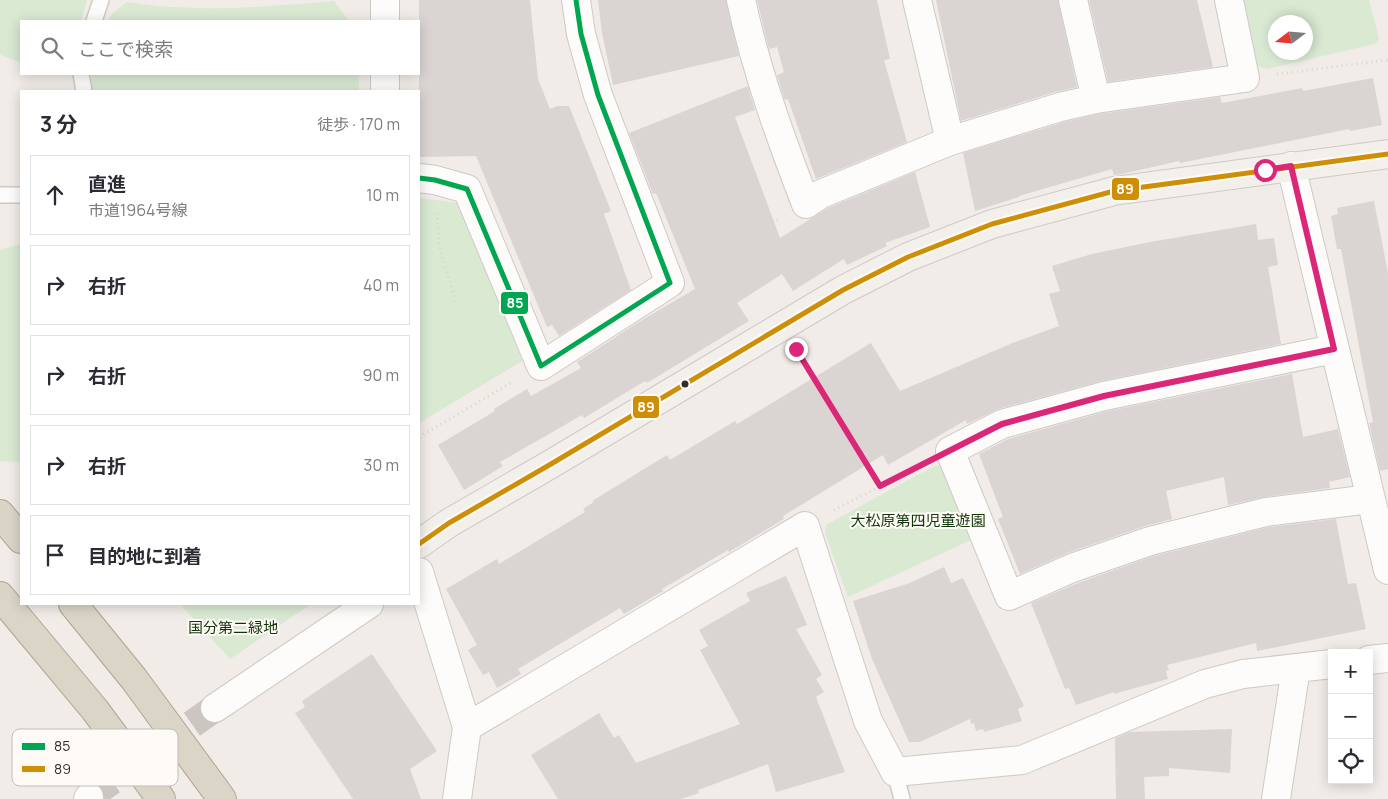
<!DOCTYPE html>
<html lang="ja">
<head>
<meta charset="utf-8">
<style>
	:root { --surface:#fff; --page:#f2f2f3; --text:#2b2b33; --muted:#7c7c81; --line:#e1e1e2 }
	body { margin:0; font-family:Manrope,"Noto Sans JP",sans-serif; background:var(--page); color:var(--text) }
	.controls { position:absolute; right:15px; bottom:15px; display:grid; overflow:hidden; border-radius:0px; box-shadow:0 2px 12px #0003 }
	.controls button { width:45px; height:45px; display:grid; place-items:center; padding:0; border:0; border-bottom:1px solid var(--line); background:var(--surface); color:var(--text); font:25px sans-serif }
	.compass { position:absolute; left:1268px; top:15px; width:45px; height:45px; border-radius:50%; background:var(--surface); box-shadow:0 2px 12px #0003; rotate:254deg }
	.stop { position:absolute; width:15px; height:15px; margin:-11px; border:4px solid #db2777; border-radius:50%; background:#fff }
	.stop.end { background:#db2777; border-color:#fff; box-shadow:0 1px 5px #0008 }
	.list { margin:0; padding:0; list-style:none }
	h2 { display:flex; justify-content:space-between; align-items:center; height:65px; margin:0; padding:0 20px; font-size:21px }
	h2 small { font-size:16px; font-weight:400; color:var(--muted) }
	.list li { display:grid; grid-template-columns:32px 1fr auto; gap:15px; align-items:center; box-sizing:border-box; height:80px; margin:0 10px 10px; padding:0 10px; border:1px solid var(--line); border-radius:0px }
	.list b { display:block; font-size:19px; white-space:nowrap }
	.list p { margin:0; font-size:16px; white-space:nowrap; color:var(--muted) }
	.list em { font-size:16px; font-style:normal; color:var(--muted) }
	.icon { flex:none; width:28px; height:28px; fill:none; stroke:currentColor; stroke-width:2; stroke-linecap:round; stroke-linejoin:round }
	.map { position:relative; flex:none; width:1388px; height:799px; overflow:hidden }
	.search { position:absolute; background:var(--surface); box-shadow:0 2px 12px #0003; left:20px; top:20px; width:400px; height:55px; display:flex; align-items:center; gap:12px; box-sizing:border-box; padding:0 18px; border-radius:0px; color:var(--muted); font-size:19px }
	.panel { position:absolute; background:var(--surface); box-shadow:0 2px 12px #0003; left:20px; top:90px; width:400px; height:515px; border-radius:0px }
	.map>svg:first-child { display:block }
	.green { fill:#d9e9d2; fill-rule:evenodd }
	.building { fill:#dad5d2 }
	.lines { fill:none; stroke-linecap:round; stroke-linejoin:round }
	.street-tunnel { stroke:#cbc6c1; stroke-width:28; stroke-dasharray:28 14; stroke-linecap:butt }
	.lane-casing { stroke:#cdcac6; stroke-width:18 }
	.street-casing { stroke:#cdcac6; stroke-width:30 }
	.secondary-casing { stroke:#cdcac6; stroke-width:30 }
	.highway-casing { stroke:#aca594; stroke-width:30 }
	.path { stroke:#d7d5d4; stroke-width:3; stroke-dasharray:1 4; stroke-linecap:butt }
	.lane { stroke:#fdfcfb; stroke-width:15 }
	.street { stroke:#fdfcfb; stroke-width:28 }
	.secondary { stroke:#f3f0ec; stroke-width:28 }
	.highway { stroke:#dad5c7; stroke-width:28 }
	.bus-1-casing { stroke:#fefbf7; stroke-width:9 }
	.bus-2-casing { stroke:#fefbf7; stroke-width:9 }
	.bus-1 { stroke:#00a651; stroke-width:5 }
	.bus-2 { stroke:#cf8e08; stroke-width:5 }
	.route { stroke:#db2777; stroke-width:6 }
	.bus-dot { fill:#312e2a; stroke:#fefbf7; stroke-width:2 }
	.labels { text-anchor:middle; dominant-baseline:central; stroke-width:4; stroke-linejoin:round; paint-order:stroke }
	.park-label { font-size:15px; fill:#113509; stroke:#fefbf7 }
	.key { fill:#fefbf7; stroke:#c0beba; stroke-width:1 }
	.key-label { font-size:14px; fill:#312e2a }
	.line-badge { stroke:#fefbf7; stroke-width:2 }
	.badge-label { font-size:14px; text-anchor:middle; font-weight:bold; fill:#fff }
</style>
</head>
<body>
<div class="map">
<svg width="1388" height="799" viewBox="0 0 1388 799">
	<rect width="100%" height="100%" fill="#f1ece7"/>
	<!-- green -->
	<path class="green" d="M0,0H87L81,21H21V62L5,57L0,54Z
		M1241,0H1369L1379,39L1375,44L1267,69L1257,65ZM1276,22H1306V52H1276Z
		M334,1L349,21H108L112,14L127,2C195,13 266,7 334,1Z
		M92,74H359V91H90Z
		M419,198L460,203L522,361L419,423Z
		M21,244V462L0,461V250Z
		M940,465L971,540L848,597L825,533L826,525L934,466Z
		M180,604H311L230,659Z"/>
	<!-- building -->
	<path class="building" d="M419,0H530L538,79L550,109L557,106H569L611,211L604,214L631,290L559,336L552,325L547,327L476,156L419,157Z
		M598,0H726L739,56L613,85L602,33Z
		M757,0H877L890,59L884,60L907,142L816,179L788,99L785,100L784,98L777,75L784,72L777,47L769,49Z
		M936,0H1058L1077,87L1055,92L961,121Z
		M1089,0H1197L1213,67L1108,82Z
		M1373,78L1382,125L1350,131L1349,129L1180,163L1179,161L1122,174L1114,175L1112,169L1019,196V197L975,211L963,153L1064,122L1099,114L1220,97L1222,103L1302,88L1303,91Z
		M748,86L755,110L735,117L780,238L828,208L915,172L930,227L885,243L887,246L847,265L844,259L793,291L782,274L737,303L749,321L647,383L645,381L584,418L582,415L500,462L503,466L464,490L438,445L495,411L494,409L527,389L531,396L581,368L577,362L642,320L695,289L656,193L653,194L629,133Z
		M1374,201L1388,273V469L1380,471L1369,423L1373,422L1341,249H1337L1331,216L1338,214L1337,208Z
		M1256,224L1258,240L1274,238L1278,265L1268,267L1281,344L1101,381L998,409L967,424L966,420L888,465L883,455L783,516L784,519L729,552L728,550L662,589L663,591L624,614L620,608L518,669L521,674L497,688L489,672L483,675L468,650L477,645L446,589L497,559L499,564L585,512L583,509L594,502L592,501L667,455L670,460L735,421L737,424L871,343L900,391L1015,342L1059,326L1049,294L1060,291L1052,266L1092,254L1150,242Z
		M1292,374L1303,437L1338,429L1350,477L1329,482L1330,488L1264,497L1228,505L1224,477L1166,491L1172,519L1145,526L1067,553L1020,574L998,519L1003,517L979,454L1008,439L1108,411Z
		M1336,519L1348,584L1356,583L1366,629L1257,651L1256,643L1167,665L1169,670L1166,671L1168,679L1114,694V692L1076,705L1069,688L1065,689L1031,603L1078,583L1154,556L1269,527Z
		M944,567L951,583L963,578L1024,706L1018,709L1022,721L984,732L983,729L976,731L974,723L971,724L970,719L920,742H909L872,659L853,601L910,583Z
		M786,576L807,625L796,629L822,675L816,679L824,692L816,697L845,772L776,792L768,764L698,790L699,793L681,799H558L531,755L599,713L614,738L619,735L636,763L740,724L700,650L708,646L699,630L750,601L746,593Z
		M372,654L437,751L410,769L421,799H353L295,713L305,707L302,701Z
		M1232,729L1230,773L1169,768V776L1144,777L1145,799H1116L1115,738L1130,732Z"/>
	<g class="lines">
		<!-- street-tunnel -->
		<path class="street-tunnel" d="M89,797L215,708"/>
		<!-- lane casing -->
		<g class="lane-casing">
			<path id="lane" d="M94,21L101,0
				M81,74L84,91
				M0,195H21
				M895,772L902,799"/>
		</g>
		<!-- street casing -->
		<g class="street-casing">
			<path id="street" d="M385,0V21
				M741,0C756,70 780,137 806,204L821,194L950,141L1060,107L1096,99L1245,78L1229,0
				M917,0L950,141
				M1073,0L1096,99
				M385,74V91
				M1291,166L1388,570
				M419,178L435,180L467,189L541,366L670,283L598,95L581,34L576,0
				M1334,349L1104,396L1002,424L950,451L1009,596L1072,568L1150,541L1266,512L1370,499
				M419,572L467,727L457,799
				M1369,660L1388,658
				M215,708L369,604
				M467,727L805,526L868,721L895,772L1022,760L1205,684L1243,674L1332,664
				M88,799L89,797
				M1276,799L1296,668"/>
		</g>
		<!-- secondary casing -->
		<g class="secondary-casing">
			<path id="secondary" d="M419,544L449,523L551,464L843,290L908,257L992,224L1114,191L1388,154"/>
		</g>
		<!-- highway casing -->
		<g class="highway-casing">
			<path id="highway" d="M0,514L21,539
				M0,596L95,710L161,799
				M73,604L134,679L222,799"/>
		</g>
		<!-- path -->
		<path class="path" d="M1277,74L1388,60
			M1251,108L1257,139
			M437,213L439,246L457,305
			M818,232L830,261
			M699,266L779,219
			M1366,346L1388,344
			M799,354L880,486
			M419,437L514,381
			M834,510L922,465"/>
		<!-- lane -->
		<use href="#lane" class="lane"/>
		<!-- street -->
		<use href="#street" class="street"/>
		<!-- secondary -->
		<use href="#secondary" class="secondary"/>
		<!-- highway -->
		<use href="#highway" class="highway"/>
		<!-- bus-1 casing -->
		<g class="bus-1-casing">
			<path id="bus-1" d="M419,178L435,180L467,189L541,366L670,283L598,95L581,34L576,0"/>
		</g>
		<!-- bus-2 casing -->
		<g class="bus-2-casing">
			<path id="bus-2" d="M419,544L449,523L551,464L843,290L908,257L992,224L1114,191L1388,154"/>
		</g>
		<!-- bus-1 -->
		<use href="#bus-1" class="bus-1"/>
		<!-- bus-2 -->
		<use href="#bus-2" class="bus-2"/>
	</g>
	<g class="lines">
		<!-- route -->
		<path class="route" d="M796,349L880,486L1002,424L1104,396L1334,349L1291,166L1265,170"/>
	</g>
	<!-- markers -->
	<circle class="bus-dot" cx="685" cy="384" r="4.5"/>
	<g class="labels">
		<!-- park labels -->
		<g class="park-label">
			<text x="918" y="520">大松原第四児童遊園</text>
			<text x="233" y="627">国分第二緑地</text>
		</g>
	</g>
	<!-- legend -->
	<rect x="12" y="729" width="166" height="57" rx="8" class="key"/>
	<rect x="22" y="743" width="23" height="7" fill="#00a651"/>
	<rect x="22" y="766" width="23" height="6" fill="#cf8e08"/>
	<g class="key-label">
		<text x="54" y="751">85</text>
		<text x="54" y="774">89</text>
	</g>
	<g class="line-badge">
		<rect x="1111" y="177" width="29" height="24" rx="5" fill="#cf8e08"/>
		<rect x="500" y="291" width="29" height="24" rx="5" fill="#00a651"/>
		<rect x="632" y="395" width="28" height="24" rx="5" fill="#cf8e08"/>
	</g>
	<g class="badge-label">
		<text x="1125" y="194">89</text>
		<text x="515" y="308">85</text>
		<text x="646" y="412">89</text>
	</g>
</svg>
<div class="controls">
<button>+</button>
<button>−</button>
<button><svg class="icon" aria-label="locate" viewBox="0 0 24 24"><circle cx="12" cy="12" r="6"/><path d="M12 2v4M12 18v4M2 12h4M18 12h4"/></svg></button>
</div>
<svg class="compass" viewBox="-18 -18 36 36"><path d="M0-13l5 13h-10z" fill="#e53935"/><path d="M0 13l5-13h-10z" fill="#7c7c81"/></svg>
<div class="stop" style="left:1265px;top:170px"></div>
<div class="stop end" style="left:796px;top:349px"></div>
<div class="search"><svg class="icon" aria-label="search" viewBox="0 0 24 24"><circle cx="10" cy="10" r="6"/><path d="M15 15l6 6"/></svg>ここで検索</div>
<section class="panel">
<h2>3 分<small>徒歩 · 170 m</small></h2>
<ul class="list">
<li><svg class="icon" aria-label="ahead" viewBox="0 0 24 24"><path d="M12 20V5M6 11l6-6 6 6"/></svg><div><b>直進</b><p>市道1964号線</p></div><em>10 m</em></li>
<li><svg class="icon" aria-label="right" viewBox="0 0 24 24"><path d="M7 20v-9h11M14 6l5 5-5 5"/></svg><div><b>右折</b></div><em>40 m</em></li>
<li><svg class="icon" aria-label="right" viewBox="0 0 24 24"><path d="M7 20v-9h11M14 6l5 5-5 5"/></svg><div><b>右折</b></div><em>90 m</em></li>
<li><svg class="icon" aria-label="right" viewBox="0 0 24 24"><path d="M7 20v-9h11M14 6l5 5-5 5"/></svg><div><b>右折</b></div><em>30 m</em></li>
<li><svg class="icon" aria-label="arrive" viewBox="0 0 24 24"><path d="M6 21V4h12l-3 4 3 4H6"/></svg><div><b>目的地に到着</b></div></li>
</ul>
</section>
</div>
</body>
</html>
